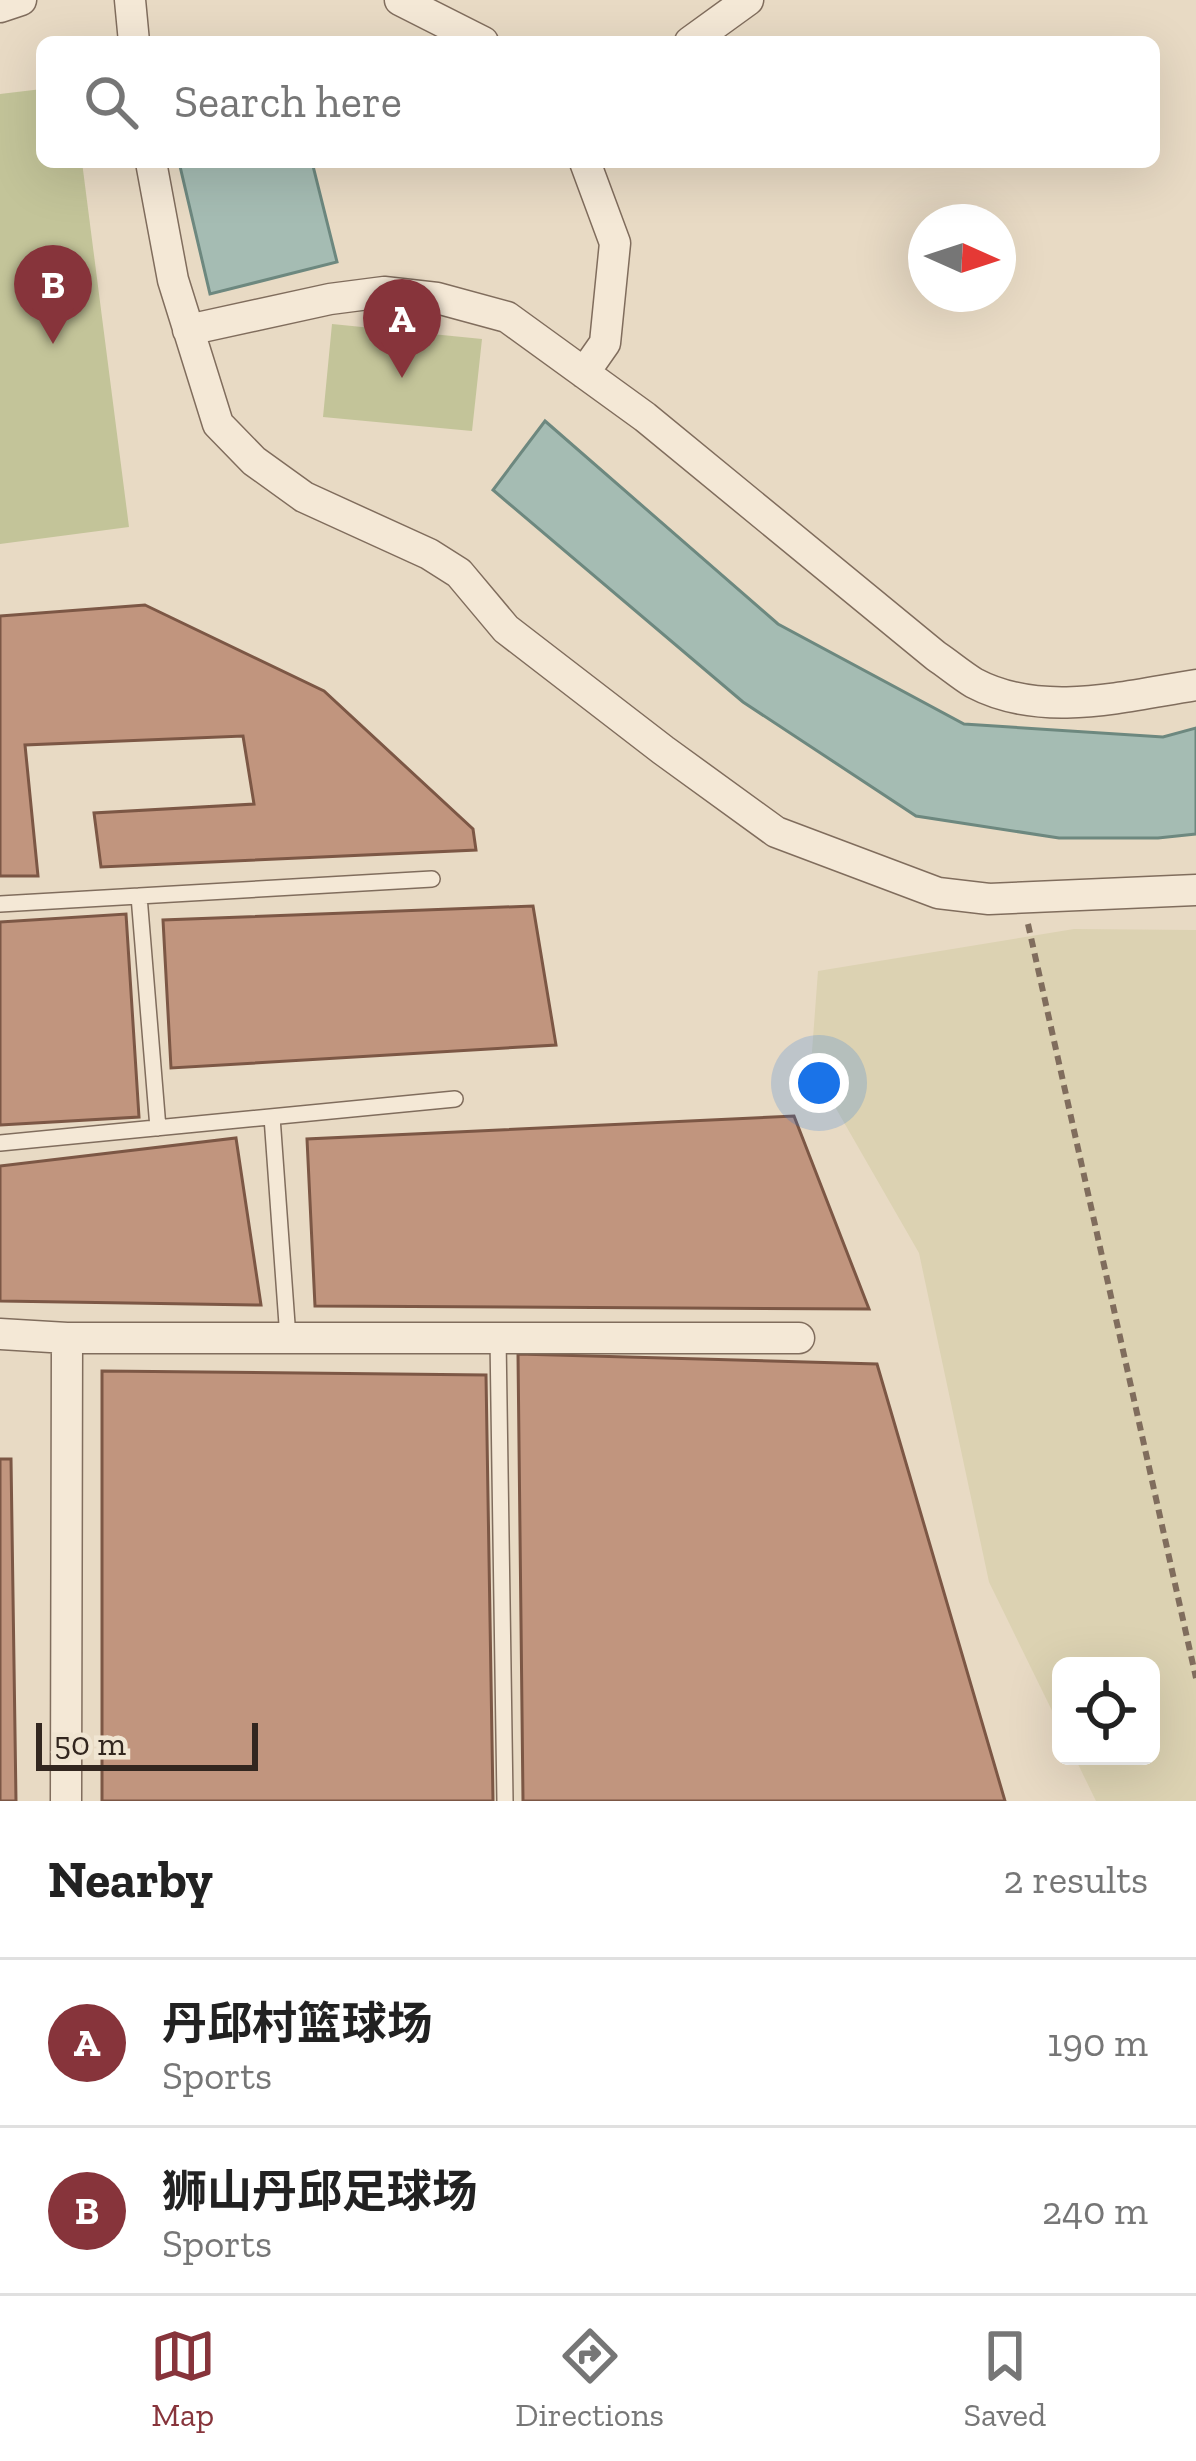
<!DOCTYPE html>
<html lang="en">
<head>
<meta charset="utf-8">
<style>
	:root { --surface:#fff; --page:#f2f2f2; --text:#222; --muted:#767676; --line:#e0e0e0; --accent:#87343b }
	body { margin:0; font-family:"Zilla Slab","Noto Sans SC",serif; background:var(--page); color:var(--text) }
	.controls { position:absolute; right:36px; bottom:36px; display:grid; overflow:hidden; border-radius:18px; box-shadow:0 12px 48px #0002 }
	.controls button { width:108px; height:108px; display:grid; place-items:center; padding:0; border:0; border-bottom:3px solid var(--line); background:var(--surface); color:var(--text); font:60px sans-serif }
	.compass { position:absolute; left:908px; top:204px; width:108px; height:108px; border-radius:50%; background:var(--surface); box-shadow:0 12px 48px #0002; rotate:93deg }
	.scale { position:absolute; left:36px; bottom:30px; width:222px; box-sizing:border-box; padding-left:12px; border:6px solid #32261f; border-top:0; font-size:33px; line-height:42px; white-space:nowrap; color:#32261f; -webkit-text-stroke:9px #f0e5d2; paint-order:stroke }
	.you { position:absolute; left:819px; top:1083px; width:42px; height:42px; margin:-30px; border:9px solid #fff; border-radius:50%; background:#1a73e8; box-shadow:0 0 0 18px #1a73e833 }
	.badge { display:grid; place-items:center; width:78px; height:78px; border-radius:50%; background:var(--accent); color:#fff; font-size:39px; font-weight:700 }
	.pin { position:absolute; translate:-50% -99px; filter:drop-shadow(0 3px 6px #0008) }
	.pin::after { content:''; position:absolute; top:63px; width:42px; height:36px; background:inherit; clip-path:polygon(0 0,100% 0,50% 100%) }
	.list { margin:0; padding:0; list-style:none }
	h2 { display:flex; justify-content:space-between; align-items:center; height:156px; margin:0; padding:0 48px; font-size:51px }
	h2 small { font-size:39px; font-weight:400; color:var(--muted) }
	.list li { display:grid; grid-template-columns:78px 1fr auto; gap:36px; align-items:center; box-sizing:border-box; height:168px; padding:0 48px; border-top:3px solid var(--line) }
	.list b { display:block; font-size:45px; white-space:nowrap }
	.list p { margin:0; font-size:39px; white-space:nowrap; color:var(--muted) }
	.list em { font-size:39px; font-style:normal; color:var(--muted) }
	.icon { flex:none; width:66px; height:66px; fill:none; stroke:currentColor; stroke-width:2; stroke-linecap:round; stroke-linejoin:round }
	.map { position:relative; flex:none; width:1196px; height:1801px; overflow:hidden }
	.search { position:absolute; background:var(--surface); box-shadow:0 12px 48px #0002; left:36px; right:36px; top:36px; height:132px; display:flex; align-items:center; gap:30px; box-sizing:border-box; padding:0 42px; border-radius:18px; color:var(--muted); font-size:45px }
	.sheet { height:492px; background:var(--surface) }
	nav { display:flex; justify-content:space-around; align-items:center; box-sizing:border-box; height:168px; border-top:3px solid var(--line); background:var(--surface); font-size:33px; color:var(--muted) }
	nav a { display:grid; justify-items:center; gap:6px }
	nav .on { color:var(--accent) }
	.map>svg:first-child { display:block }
	.farmland { fill:#dcd2b2 }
	.green { fill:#c3c499 }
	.water { fill:#a5bcb3; stroke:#6d887f; stroke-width:3 }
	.building { fill:#c1957e; stroke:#7c5745; stroke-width:3 }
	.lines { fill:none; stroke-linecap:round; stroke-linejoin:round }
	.service-casing { stroke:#806d5d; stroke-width:18 }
	.minor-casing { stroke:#806d5d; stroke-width:33 }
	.path { stroke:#806d5d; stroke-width:6; stroke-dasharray:9 6; stroke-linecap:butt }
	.service { stroke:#f4e8d6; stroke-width:15 }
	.minor { stroke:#f4e8d6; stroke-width:30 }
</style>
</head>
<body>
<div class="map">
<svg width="1196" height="1801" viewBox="0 0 1196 1801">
	<rect width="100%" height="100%" fill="#e8dac4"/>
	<!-- farmland -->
	<path class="farmland" d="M1074,929L1196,930V1801H1096L1074,1756H1151V1666H1061V1729L989,1582L919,1253L811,1065L818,971Z"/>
	<!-- green -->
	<path class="green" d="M42,89V162H82L129,527L0,544V94Z
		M332,324L482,339L472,431L323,417Z"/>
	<!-- water -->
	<path class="water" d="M179,162H312L337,262L210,294Z
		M545,421L778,624L964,724L1163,737L1196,728V834L1158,838H1059L916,816L743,702L493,490Z"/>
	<!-- building -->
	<path class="building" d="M145,605L324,691L473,829L476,850L101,867L94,813L254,804L243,736L25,745L38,876H0V616Z
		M533,906L556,1045L171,1068L163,920Z
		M126,914L139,1117L0,1125V922Z
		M794,1116L869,1309L315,1306L307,1139Z
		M236,1138L261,1305L0,1301V1166Z
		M518,1354L877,1364L1005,1801H523Z
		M102,1371L486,1375L493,1801H102Z
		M0,1459H11L16,1801H0Z"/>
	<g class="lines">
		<!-- service casing -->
		<g class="service-casing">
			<path id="service" d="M139,896L158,1128
				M0,904L432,879
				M272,1117L288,1338
				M0,1143L455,1099
				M498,1338L505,1801"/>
		</g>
		<!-- minor casing -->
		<g class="minor-casing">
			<path id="minor" d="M130,0L134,42
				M400,0L483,42
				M0,7L21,0
				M690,42L748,0
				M151,162L173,280L218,424L254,461L304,497L429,554L459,573L506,629L663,750L776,832L938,893L989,899L1196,890
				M188,330L330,299L384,292L437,298L507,317L645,417L936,656C948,664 961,675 974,683C1042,719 1125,696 1196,685
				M584,373L605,343L615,243L585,162
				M0,1334L67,1338L66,1801
				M67,1338H799"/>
		</g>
		<!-- path -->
		<path class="path" d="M1028,924L1196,1678"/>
		<!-- service -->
		<use href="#service" class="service"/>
		<!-- minor -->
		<use href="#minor" class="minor"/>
	</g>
</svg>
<div class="controls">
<button><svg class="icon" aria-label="locate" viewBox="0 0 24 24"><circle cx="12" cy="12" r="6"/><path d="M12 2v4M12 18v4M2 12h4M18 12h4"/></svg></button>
</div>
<svg class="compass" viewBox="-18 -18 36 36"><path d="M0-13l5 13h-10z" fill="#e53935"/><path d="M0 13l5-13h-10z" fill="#767676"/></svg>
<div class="scale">50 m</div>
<div class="you"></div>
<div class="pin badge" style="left:402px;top:378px">A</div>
<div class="pin badge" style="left:53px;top:344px">B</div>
<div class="search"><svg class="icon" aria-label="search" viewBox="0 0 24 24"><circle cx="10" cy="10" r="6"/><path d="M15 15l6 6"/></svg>Search here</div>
</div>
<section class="sheet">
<h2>Nearby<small>2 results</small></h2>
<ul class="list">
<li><span class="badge">A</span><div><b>丹邱村篮球场</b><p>Sports</p></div><em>190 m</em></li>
<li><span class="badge">B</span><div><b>狮山丹邱足球场</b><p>Sports</p></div><em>240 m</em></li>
</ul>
</section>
<nav>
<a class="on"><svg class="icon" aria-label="map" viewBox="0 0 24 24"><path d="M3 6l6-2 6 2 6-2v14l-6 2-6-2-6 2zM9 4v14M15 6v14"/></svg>Map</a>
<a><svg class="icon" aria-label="directions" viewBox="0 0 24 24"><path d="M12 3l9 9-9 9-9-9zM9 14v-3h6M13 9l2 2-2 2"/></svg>Directions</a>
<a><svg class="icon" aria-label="saved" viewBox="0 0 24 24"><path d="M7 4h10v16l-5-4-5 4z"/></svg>Saved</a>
</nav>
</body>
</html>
